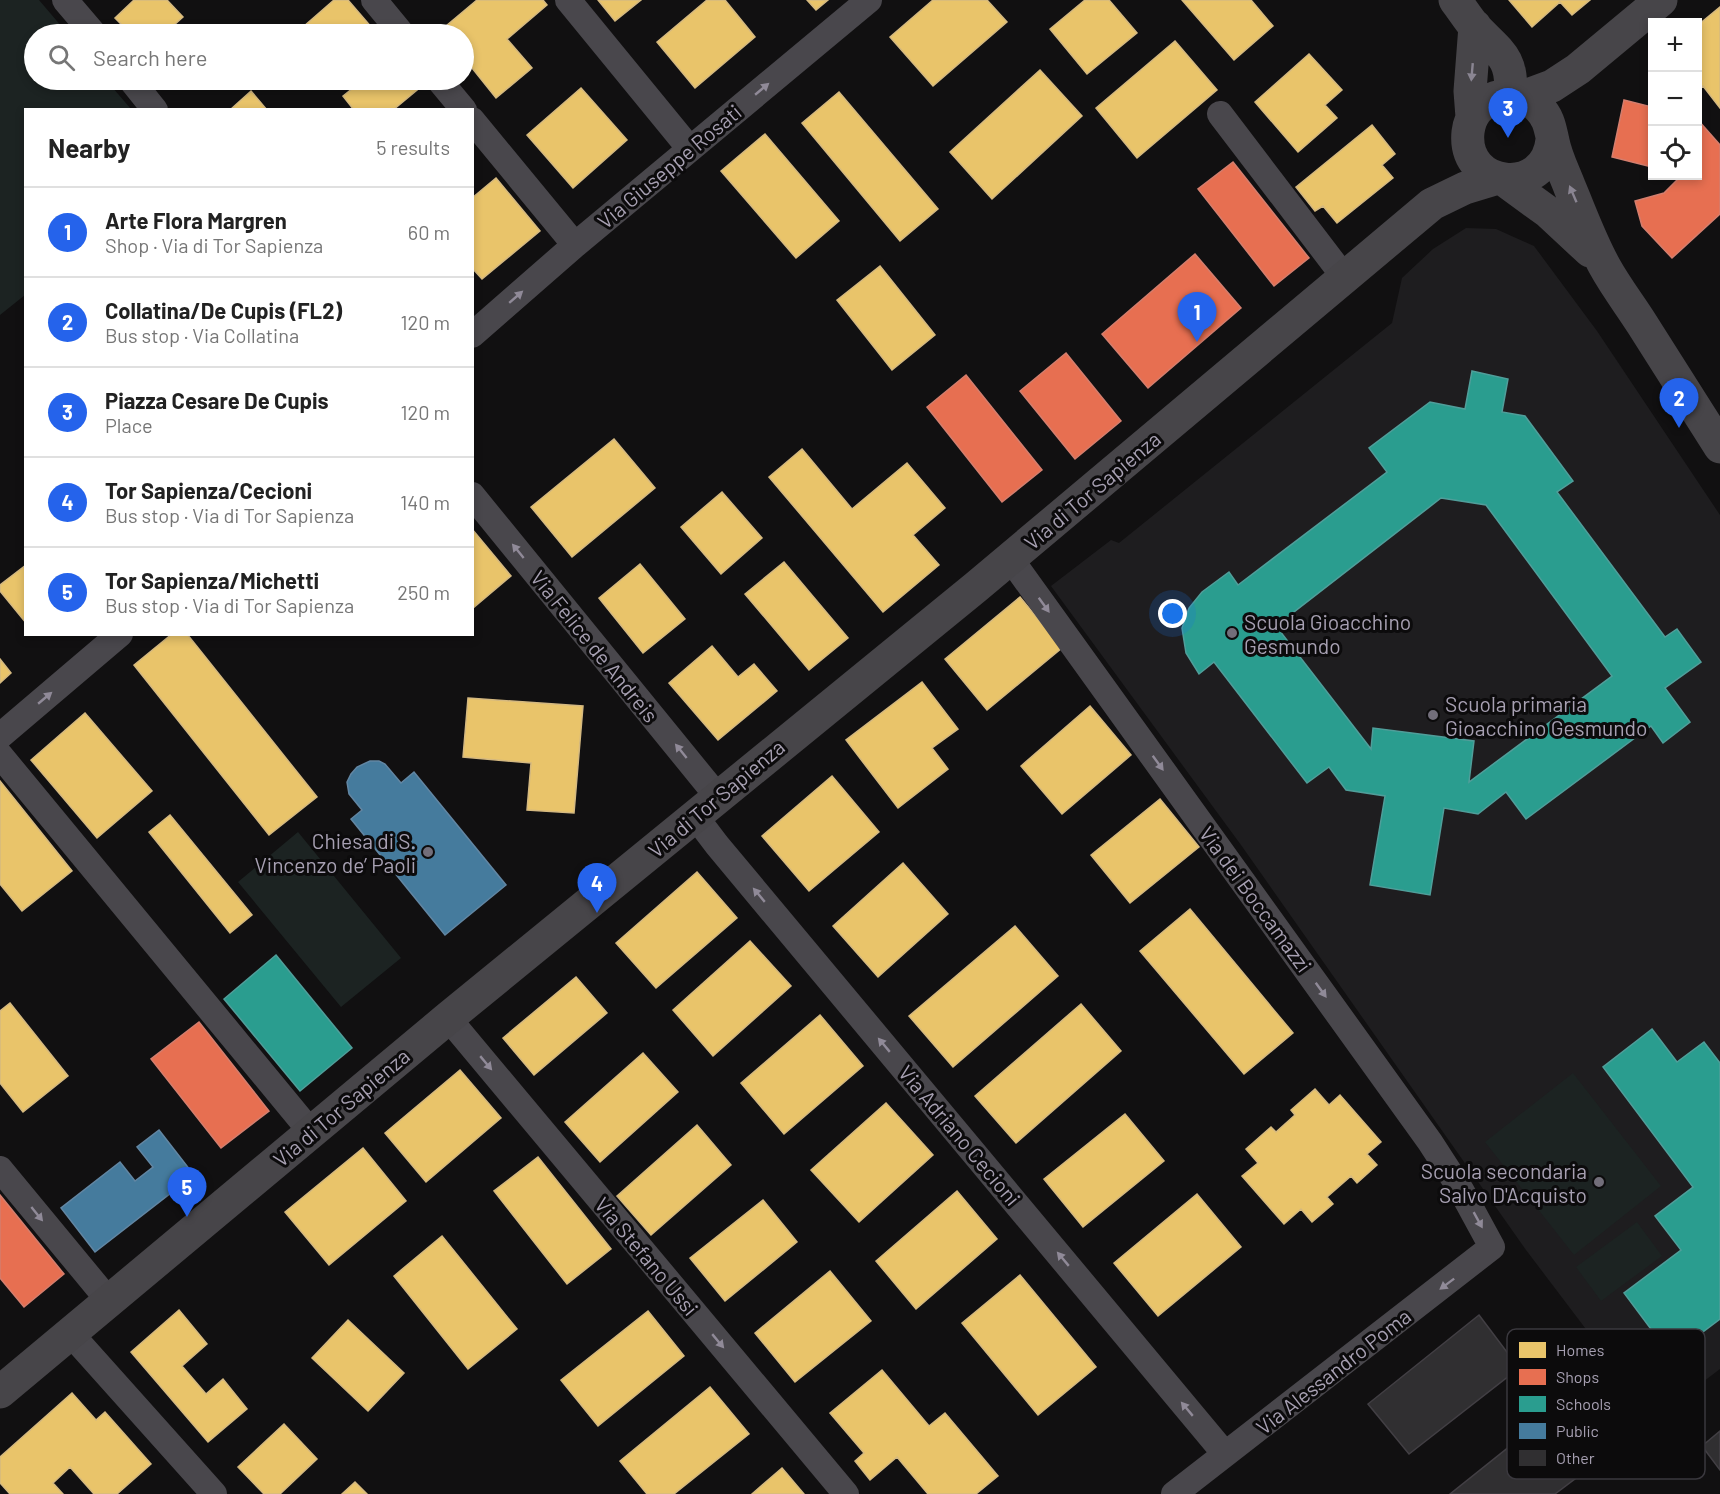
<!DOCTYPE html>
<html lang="en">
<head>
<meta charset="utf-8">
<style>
	:root { --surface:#fff; --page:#f2f2f2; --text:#222; --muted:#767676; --line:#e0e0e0; --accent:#2563eb }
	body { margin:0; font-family:Barlow,sans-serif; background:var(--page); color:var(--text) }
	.controls { position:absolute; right:18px; top:18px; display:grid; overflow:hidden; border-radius:0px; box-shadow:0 3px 9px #0003 }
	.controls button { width:54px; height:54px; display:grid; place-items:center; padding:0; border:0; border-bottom:2px solid var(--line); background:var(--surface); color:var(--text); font:30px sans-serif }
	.you { position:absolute; left:1173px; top:614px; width:21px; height:21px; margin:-15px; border:4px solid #fff; border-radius:50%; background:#1a73e8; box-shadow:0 0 0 9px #1a73e833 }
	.badge { display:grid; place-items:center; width:39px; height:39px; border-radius:50%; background:var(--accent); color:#fff; font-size:20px; font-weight:700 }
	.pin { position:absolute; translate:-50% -50px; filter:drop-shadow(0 2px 3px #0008) }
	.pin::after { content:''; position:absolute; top:32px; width:21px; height:18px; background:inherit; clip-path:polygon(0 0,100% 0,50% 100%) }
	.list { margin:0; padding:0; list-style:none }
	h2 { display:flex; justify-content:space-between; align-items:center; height:78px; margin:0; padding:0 24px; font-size:26px }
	h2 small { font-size:20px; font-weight:400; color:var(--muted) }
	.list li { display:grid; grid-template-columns:39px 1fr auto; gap:18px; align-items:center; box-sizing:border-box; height:90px; padding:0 24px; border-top:2px solid var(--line) }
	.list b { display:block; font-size:22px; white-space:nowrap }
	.list p { margin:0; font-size:20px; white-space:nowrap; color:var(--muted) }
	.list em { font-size:20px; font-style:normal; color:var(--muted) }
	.icon { flex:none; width:33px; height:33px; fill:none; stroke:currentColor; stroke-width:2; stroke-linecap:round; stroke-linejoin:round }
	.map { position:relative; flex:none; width:1720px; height:1494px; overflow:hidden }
	.search { position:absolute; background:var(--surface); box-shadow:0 3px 9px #0003; left:24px; top:24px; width:450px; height:66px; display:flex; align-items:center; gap:15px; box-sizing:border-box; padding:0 21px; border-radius:33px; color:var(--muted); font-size:22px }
	.panel { position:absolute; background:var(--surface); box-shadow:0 3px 9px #0003; left:24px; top:108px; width:450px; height:528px; border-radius:0px }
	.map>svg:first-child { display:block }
	.built { fill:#1e1d1f }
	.green { fill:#1c2322 }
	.homes { fill:#e9c46a; stroke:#d5b980; stroke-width:1.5 }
	.shops { fill:#e76f51; stroke:#d47e6e; stroke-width:1.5 }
	.schools { fill:#2a9d8f; stroke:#509e9a; stroke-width:1.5; fill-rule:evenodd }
	.public { fill:#457b9d; stroke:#6286a3; stroke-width:1.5 }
	.building { fill:#302f31; stroke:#423f44; stroke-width:1.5 }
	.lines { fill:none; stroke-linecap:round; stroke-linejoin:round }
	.street { stroke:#49474c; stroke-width:26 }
	.secondary { stroke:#474549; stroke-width:33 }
	.oneway { fill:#8a8592 }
	.oneway2 { fill:#908a98 }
	.poi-dot { fill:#726e7a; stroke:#0c0b0c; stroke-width:2 }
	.labels { text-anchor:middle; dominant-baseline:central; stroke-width:6; stroke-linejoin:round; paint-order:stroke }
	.street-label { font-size:21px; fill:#a7a0b2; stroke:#0c0b0c }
	.poi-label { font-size:21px; fill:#a7a0b2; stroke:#0c0b0c; text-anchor:start }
	.key { fill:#0c0b0c; stroke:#3a383e; stroke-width:1.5 }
	.key-label { font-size:16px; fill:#a7a0b2 }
</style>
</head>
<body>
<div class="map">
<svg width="1720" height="1494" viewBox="0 0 1720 1494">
	<rect width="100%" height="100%" fill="#111011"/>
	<!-- built -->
	<path class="built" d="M1466,228L1496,229L1534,246L1597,331L1720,515V1369L1654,1419L1526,1250L1241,845L1051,586L1111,540L1119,543L1392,323L1402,278L1433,249Z"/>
	<!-- green -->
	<path class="green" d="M0,0H39L68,34H34V80H106L131,109L26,110L25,295L0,315Z
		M298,832L401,958L341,1007L238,882Z
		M1573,1073L1661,1186L1574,1255L1485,1142Z
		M1637,1222L1662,1256L1601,1301L1576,1267Z"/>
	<!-- homes -->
	<path class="homes" d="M134,0H167L183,17L164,34H131L115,18Z
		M334,0H348L372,28L364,34H295Z
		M477,0H543L547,5L507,39L532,68L496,98L464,58V34H443L440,31Z
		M598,0H641L615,21Z
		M707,0H725L755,37L695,88L657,42Z
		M807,0H828L816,10Z
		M933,0H987L1007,22L933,86L890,37Z
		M1085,0H1109L1137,33L1087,74L1050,29Z
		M1182,0H1251L1273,26L1234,60Z
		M1509,0H1590L1572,15L1560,2L1532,27Z
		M1720,7V108L1703,86L1698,89V25Z
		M1175,41L1217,90L1137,158L1096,108Z
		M1309,54L1342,90L1325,105L1337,118L1298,152L1255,102Z
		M1040,70L1082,116L992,199L950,152Z
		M363,80H417L422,86L393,110H354L343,96Z
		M581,88L627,140L573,188L527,135Z
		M251,91L267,110H230Z
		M839,92L938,209L900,241L802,123Z
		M1372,125L1395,154L1382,165L1393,178L1337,223L1323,206L1315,211L1296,187Z
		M765,134L839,221L796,258L721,171Z
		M496,178L540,231L482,279L472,268V198Z
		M880,266L935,335L892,370L837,300Z
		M614,439L655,488L572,557L531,507Z
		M802,449L852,509L907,463L945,508L913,535L939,565L883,612L769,477Z
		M722,492L762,538L721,574L681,527Z
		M472,529L511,576L472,609Z
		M784,562L848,638L809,670L745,594Z
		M640,564L685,619L643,653L599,598Z
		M26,565V623L0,591V585Z
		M1020,597L1062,648L987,710L945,659Z
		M172,634H187L317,797L269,835L134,665Z
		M712,646L738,677L754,664L777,691L718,740L669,683Z
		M0,659L11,673L0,683Z
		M922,682L958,729L932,748L948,769L898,808L846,740Z
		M468,698L583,706L574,813L527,810L531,763L463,757Z
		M1090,706L1131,755L1062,814L1021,766Z
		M85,713L152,791L97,838L31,760Z
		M832,776L879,832L809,891L762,836Z
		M0,781L72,871L22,911L0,884Z
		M1160,799L1199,847L1130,903L1091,855Z
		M170,815L252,915L230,933L149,832Z
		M903,863L948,914L878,977L833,926Z
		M697,872L737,918L656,988L616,943Z
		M1190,909L1293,1033L1244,1074L1140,951Z
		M1015,926L1058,976L953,1067L909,1016Z
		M750,941L791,986L713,1056L673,1010Z
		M576,977L607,1013L534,1075L503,1038Z
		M10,1003L68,1076L23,1112L0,1083V1011Z
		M1081,1004L1121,1051L1016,1143L975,1096Z
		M820,1015L863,1066L784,1134L741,1083Z
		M643,1053L678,1092L600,1162L565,1122Z
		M460,1070L501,1118L426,1182L385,1133Z
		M1315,1089L1329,1105L1340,1095L1381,1142L1367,1154L1377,1165L1357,1183L1351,1176L1327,1197L1333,1204L1312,1222L1301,1209L1284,1224L1242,1176L1258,1163L1246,1149L1271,1127L1276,1132L1295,1115L1291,1110Z
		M886,1103L933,1155L859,1222L811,1170Z
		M1125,1114L1164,1161L1083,1227L1044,1179Z
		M697,1125L731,1165L651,1235L617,1196Z
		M363,1148L406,1201L329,1265L285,1212Z
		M538,1157L611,1249L567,1284L494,1191Z
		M957,1191L997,1239L916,1309L876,1261Z
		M1197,1194L1241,1247L1158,1316L1114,1263Z
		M763,1200L797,1242L725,1301L690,1258Z
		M442,1236L517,1329L468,1369L394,1276Z
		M830,1271L871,1321L795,1382L755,1333Z
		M1020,1275L1096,1367L1038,1415L962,1323Z
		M179,1310L207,1344L182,1366L206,1394L223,1379L247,1409L208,1442L131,1352Z
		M648,1311L684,1356L598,1426L561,1380Z
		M348,1320L404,1373L368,1411L312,1358Z
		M882,1370L929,1426L945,1413L998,1476L976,1494H928L897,1457L870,1480L855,1461L864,1453L830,1413Z
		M710,1387L749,1434L674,1494H647L620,1461Z
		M72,1393L96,1420L105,1412L151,1464L117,1494H94L70,1467L53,1483L63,1494H10L0,1483V1457Z
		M284,1424L317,1459L280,1494H264L238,1467Z
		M782,1468L804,1494H752Z
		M355,1482L367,1494H342Z"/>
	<!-- shops -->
	<path class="shops" d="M1624,100L1652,107V167L1612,157Z
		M1698,120L1720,145V214L1672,258L1642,226L1635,201L1664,193L1681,176H1698Z
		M1233,162L1309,258L1274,286L1198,189Z
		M1195,254L1241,308L1148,388L1102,334Z
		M1066,353L1121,421L1075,459L1020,391Z
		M966,375L1042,470L1002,502L927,407Z
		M199,1022L269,1111L221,1148L151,1059Z
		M0,1195L64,1274L24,1307L0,1278Z"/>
	<!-- schools -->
	<path class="schools" d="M1472,371L1508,379L1502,412L1525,416L1573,481L1557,492L1665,637L1677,629L1701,662L1665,688L1690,722L1663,743L1651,726L1526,819L1506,792L1478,814L1444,808L1430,895L1370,885L1385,796L1346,790L1329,767L1307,783L1214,662L1199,674L1186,653L1182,628L1189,608L1202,592L1229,572L1238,585L1387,472L1369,448L1430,402L1465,409ZM1441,498L1486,505L1612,676L1469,782L1474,741L1373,728L1371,749L1276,626Z
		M276,955L352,1048L300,1091L224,999Z
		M1652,1029L1677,1062L1704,1042L1720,1063V1319L1671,1356L1624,1293L1681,1250L1655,1216L1693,1187L1603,1067Z"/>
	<!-- public -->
	<path class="public" d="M370,761H379L385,764L401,783L414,772L506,885L445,935L351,819L362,810L349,794L347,782L351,774L357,767Z
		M159,1130L194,1175L95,1252L61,1208L120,1162L135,1181L153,1167L137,1147Z"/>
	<!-- building -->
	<path class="building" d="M1479,1315L1519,1368L1409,1454L1368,1404Z
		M1555,1410L1596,1463L1555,1494H1450Z
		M1720,1431V1470L1702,1446Z"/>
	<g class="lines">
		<!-- street -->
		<path class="street" d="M65,0L94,34
			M374,0L402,34
			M568,0L690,149
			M131,80L155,110
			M439,80L464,110
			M1220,114L1345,278
			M472,120L575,245
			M472,335L575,245L869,0
			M472,495L718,797
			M1010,558L1430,1142L1461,1190L1492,1247L1174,1494
			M0,736L120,634
			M0,755L311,1132
			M695,816L717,845L1225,1454
			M448,1018L846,1494
			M0,1169L109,1301
			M70,1333L214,1494"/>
		<!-- secondary -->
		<path class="secondary" d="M1455,0C1462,9 1468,19 1475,27C1497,51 1514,57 1510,94
			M1522,97L1552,86L1578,69L1661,0
			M1472,117L1470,91L1475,26
			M1552,140C1546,198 1462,189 1468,132C1472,97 1514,83 1539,108C1549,118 1550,128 1553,141C1556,157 1564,172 1570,188C1581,214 1591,242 1605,267C1616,287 1630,305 1642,324C1668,365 1694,406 1720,447
			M1504,180L1548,212L1590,251
			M0,1392L448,1018L976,587L1432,204L1465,188L1498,178"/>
	</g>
	<!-- one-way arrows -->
	<defs><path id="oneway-solid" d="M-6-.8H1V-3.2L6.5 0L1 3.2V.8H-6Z" transform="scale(1.5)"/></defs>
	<g class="oneway">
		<use href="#oneway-solid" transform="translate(1472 72) rotate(95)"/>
		<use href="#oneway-solid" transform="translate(1573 194) rotate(-113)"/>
	</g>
	<g class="oneway2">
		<use href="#oneway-solid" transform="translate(762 89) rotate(-40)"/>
		<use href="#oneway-solid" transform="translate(516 297) rotate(-41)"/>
		<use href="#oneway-solid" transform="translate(518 551) rotate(-129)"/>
		<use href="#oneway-solid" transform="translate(1044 605) rotate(54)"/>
		<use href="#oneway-solid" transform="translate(45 698) rotate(-40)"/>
		<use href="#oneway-solid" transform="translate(681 751) rotate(-129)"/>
		<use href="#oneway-solid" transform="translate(1158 763) rotate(54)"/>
		<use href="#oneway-solid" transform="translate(759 895) rotate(-130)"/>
		<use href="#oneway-solid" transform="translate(1321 990) rotate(54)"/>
		<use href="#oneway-solid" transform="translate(884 1045) rotate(-130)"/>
		<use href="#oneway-solid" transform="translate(486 1063) rotate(50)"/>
		<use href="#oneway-solid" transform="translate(37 1214) rotate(51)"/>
		<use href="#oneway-solid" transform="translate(1478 1220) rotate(61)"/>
		<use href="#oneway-solid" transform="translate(1063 1259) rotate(-130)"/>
		<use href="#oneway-solid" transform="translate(1447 1284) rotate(143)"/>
		<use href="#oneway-solid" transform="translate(718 1341) rotate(50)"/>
		<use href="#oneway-solid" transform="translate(1187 1409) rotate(-130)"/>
	</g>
	<!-- markers -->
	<g class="poi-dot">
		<circle cx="1232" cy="633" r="6"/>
		<circle cx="1433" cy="715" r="6"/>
		<circle cx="428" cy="852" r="6"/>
		<circle cx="1599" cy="1182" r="6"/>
	</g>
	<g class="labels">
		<!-- street labels -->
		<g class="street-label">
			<text transform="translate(669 166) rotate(-40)">Via Giuseppe Rosati</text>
			<text transform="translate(1092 490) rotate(-40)">Via di Tor Sapienza</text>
			<text transform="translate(595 646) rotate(51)">Via Felice de Andreis</text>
			<text transform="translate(716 798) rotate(-40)">Via di Tor Sapienza</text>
			<text transform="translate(1256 899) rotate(54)">Via dei Boccamazzi</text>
			<text transform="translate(341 1107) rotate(-40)">Via di Tor Sapienza</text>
			<text transform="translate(960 1135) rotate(50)">Via Adriano Cecioni</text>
			<text transform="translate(647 1256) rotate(50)">Via Stefano Ussi</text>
			<text transform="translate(1333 1371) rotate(-38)">Via Alessandro Poma</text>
		</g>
		<!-- poi labels -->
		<g class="poi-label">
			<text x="1244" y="621">Scuola Gioacchino<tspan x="1244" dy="24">Gesmundo</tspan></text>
			<text x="1445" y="703">Scuola primaria<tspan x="1445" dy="24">Gioacchino Gesmundo</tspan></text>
			<text x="416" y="840" text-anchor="end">Chiesa di S.<tspan x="416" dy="24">Vincenzo de’ Paoli</tspan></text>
			<text x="1587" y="1170" text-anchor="end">Scuola secondaria<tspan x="1587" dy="24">Salvo D'Acquisto</tspan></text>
		</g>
	</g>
	<!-- legend -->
	<rect x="1507" y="1329" width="198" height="150" rx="9" class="key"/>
	<rect x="1519" y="1342" width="27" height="16" fill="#e9c46a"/>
	<rect x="1519" y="1369" width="27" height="16" fill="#e76f51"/>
	<rect x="1519" y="1396" width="27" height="16" fill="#2a9d8f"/>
	<rect x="1519" y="1423" width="27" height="16" fill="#457b9d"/>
	<rect x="1519" y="1450" width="27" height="16" fill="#302f31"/>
	<g class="key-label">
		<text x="1556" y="1356">Homes</text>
		<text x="1556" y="1383">Shops</text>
		<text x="1556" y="1410">Schools</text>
		<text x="1556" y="1437">Public</text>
		<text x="1556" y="1464">Other</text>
	</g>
</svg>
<div class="controls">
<button>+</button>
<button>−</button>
<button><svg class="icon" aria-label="locate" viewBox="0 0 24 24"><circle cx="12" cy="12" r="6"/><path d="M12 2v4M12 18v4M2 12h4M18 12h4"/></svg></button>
</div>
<div class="you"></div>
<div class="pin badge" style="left:1197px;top:342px">1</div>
<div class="pin badge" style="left:1679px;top:428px">2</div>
<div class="pin badge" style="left:1508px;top:138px">3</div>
<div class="pin badge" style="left:597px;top:913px">4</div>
<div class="pin badge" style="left:187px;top:1217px">5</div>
<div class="search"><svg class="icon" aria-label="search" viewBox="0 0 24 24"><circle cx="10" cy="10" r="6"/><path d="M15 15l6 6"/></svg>Search here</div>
<section class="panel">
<h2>Nearby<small>5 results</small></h2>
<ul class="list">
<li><span class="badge">1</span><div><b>Arte Flora Margren</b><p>Shop · Via di Tor Sapienza</p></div><em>60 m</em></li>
<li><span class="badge">2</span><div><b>Collatina/De Cupis (FL2)</b><p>Bus stop · Via Collatina</p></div><em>120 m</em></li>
<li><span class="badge">3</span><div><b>Piazza Cesare De Cupis</b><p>Place</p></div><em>120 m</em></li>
<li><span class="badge">4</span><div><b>Tor Sapienza/Cecioni</b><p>Bus stop · Via di Tor Sapienza</p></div><em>140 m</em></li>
<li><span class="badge">5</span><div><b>Tor Sapienza/Michetti</b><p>Bus stop · Via di Tor Sapienza</p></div><em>250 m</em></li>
</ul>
</section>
</div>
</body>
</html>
